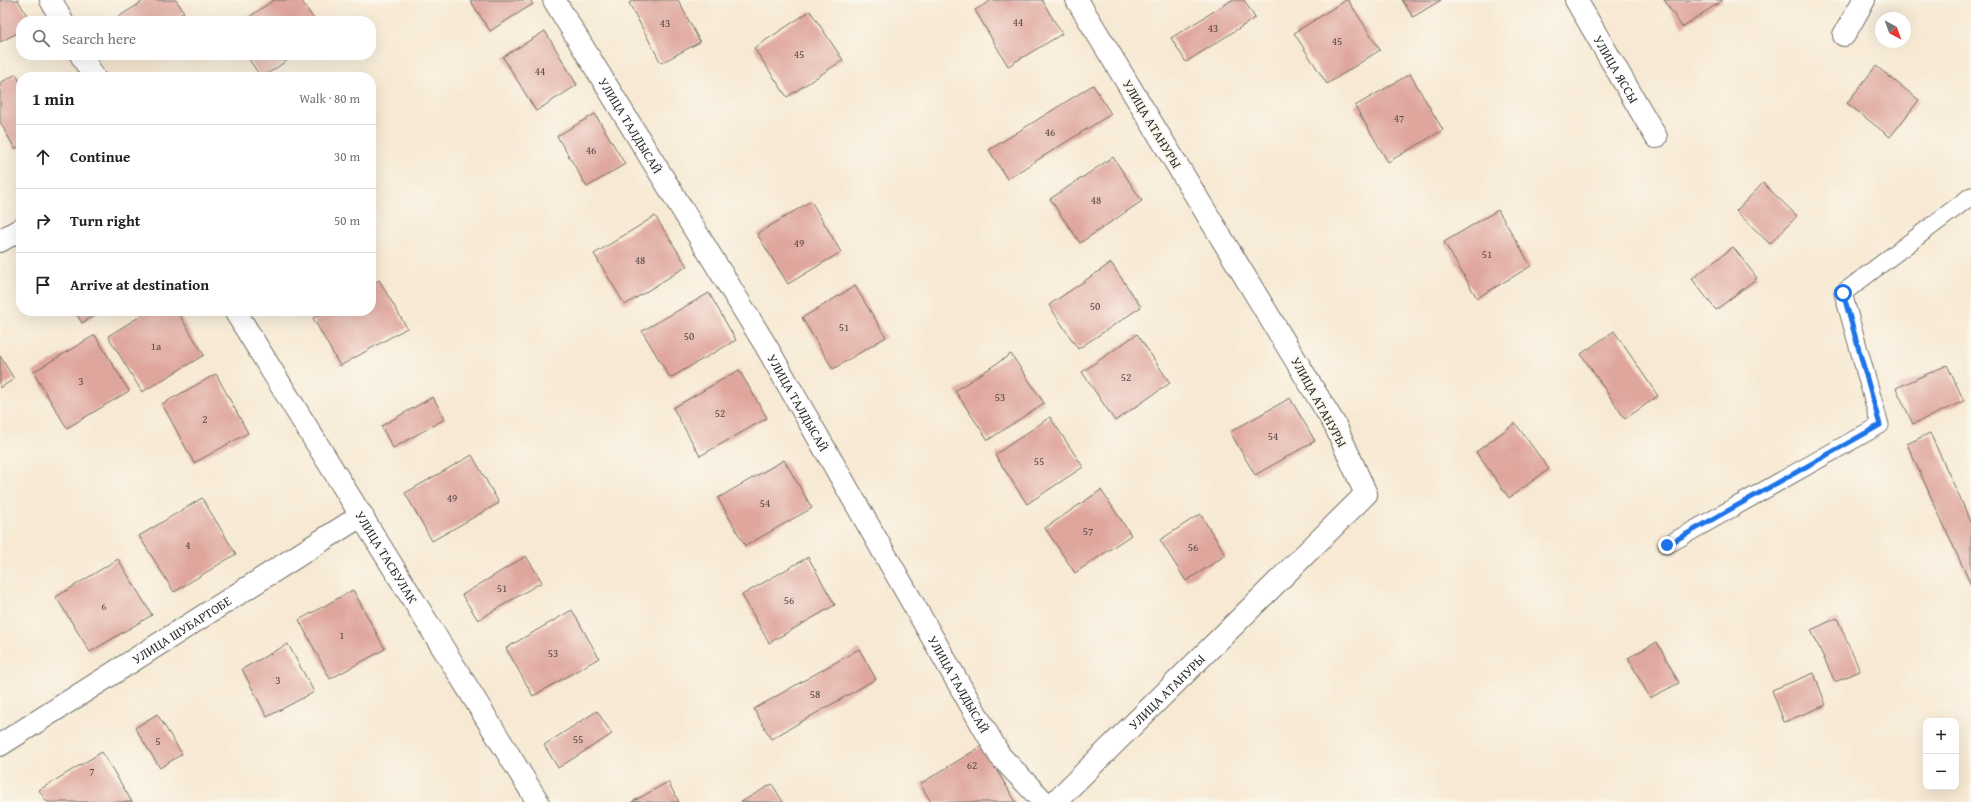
<!DOCTYPE html>
<html lang="en">
<head>
<meta charset="utf-8">
<style>
	:root { --surface:#fff; --page:#f6f6f6; --text:#222; --muted:#767676; --line:#e0e0e0 }
	body { margin:0; font-family:"Gentium Book Plus",serif; background:var(--page); color:var(--text) }
	.controls { position:absolute; right:12px; bottom:12px; display:grid; overflow:hidden; border-radius:8px; box-shadow:0 4px 16px #0002 }
	.controls button { width:36px; height:36px; display:grid; place-items:center; padding:0; border:0; border-bottom:1px solid var(--line); background:var(--surface); color:var(--text); font:20px sans-serif }
	.compass { position:absolute; left:1875px; top:12px; width:36px; height:36px; border-radius:50%; background:var(--surface); box-shadow:0 4px 16px #0002; rotate:139deg }
	.stop { position:absolute; width:12px; height:12px; margin:-9px; border:3px solid #1a73e8; border-radius:50%; background:#fff }
	.stop.end { background:#1a73e8; border-color:#fff; box-shadow:0 1px 4px #0008 }
	.list { margin:0; padding:0; list-style:none }
	h2 { display:flex; justify-content:space-between; align-items:center; height:52px; margin:0; padding:0 16px; font-size:17px }
	h2 small { font-size:13px; font-weight:400; color:var(--muted) }
	.list li { display:grid; grid-template-columns:26px 1fr auto; gap:12px; align-items:center; box-sizing:border-box; height:64px; padding:0 16px; border-top:1px solid var(--line) }
	.list b { display:block; font-size:15px; white-space:nowrap }
	.list em { font-size:13px; font-style:normal; color:var(--muted) }
	.icon { flex:none; width:22px; height:22px; fill:none; stroke:currentColor; stroke-width:2; stroke-linecap:round; stroke-linejoin:round }
	.map { position:relative; flex:none; width:1971px; height:802px; overflow:hidden }
	.search { position:absolute; background:var(--surface); box-shadow:0 4px 16px #0002; left:16px; top:16px; width:360px; height:44px; display:flex; align-items:center; gap:10px; box-sizing:border-box; padding:0 14px; border-radius:16px; color:var(--muted); font-size:15px }
	.panel { position:absolute; background:var(--surface); box-shadow:0 4px 16px #0002; left:16px; top:72px; width:360px; height:244px; border-radius:16px }
	.map>svg:first-child { display:block }
	.building { fill:#dfa69d }
	.lines { fill:none; stroke-linecap:round; stroke-linejoin:round }
	.service-casing { stroke:#726e66; stroke-width:19 }
	.minor-casing { stroke:#726e66; stroke-width:24 }
	.service { stroke:#fff; stroke-width:17 }
	.minor { stroke:#fff; stroke-width:22 }
	.route { stroke:#1a73e8; stroke-width:5 }
	.labels { text-anchor:middle; dominant-baseline:central; stroke-width:4; stroke-linejoin:round; paint-order:stroke }
	.number-label { font-size:11px; fill:#584a48 }
	.street-label { font-size:13px; fill:#2b2b2b; stroke:#fbf7ec }
</style>
</head>
<body>
<div class="map">
<svg width="1971" height="802" viewBox="0 0 1971 802">
	<rect width="100%" height="100%" fill="#fbf7ec"/>
	<filter id="ink" filterUnits="userSpaceOnUse"><feTurbulence type="fractalNoise" baseFrequency=".025" numOctaves="2"/><feDisplacementMap in="SourceGraphic" scale="8" xChannelSelector="R" yChannelSelector="G"/><feConvolveMatrix kernelMatrix="1 2 1 2 8 2 1 2 1" color-interpolation-filters="sRGB"/></filter>
	<filter id="wash" filterUnits="userSpaceOnUse"><feTurbulence type="fractalNoise" baseFrequency=".012" numOctaves="4" result="noise"/><feDisplacementMap in="SourceGraphic" scale="16" xChannelSelector="R" yChannelSelector="G"/><feGaussianBlur stdDeviation="0.9" result="paint"/><feColorMatrix in="noise" values="0 0 0 0 0 0 0 0 0 0 0 0 0 0 0 0 0 1.4 0 .05"/><feComposite in="paint" operator="in"/></filter>
	<g filter="url(#wash)">
		<rect width="100%" height="100%" fill="#f7e9d3"/>
		<g id="blocks">
			<!-- building -->
			<path class="building" d="M0,0H18L30,21H21V31L0,42Z
				M145,0H176L184,12L170,21H112Z
				M274,0H301L315,21H243Z
				M470,0H530L533,4L490,31Z
				M635,0H678L700,42L661,63L629,3Z
				M992,0H1042L1062,34L1008,66L975,10Z
				M1232,0H1244L1255,18L1186,62L1171,38Z
				M1346,0H1348L1380,50L1327,84L1294,33Z
				M1402,0H1441L1413,17Z
				M1664,0H1723L1682,27Z
				M810,11L843,60L787,97L754,48Z
				M545,31L577,85L536,111L503,57Z
				M246,55H295L263,77H261Z
				M1876,66L1919,100L1890,137L1847,103Z
				M16,74L21,84V146L15,149L0,122V83Z
				M1410,74L1443,130L1388,162L1355,106Z
				M1093,85L1111,114L1007,179L989,150Z
				M595,114L625,164L587,187L557,136Z
				M1113,157L1142,201L1080,243L1050,199Z
				M1763,183L1797,216L1770,244L1736,211Z
				M811,201L841,252L788,284L757,234Z
				M1498,210L1531,266L1477,298L1444,242Z
				M655,216L687,266L625,305L594,254Z
				M1733,247L1757,278L1716,310L1692,279Z
				M1111,263L1141,307L1078,349L1049,305Z
				M379,280L407,328L340,366L313,318L325,311H371V285Z
				M855,286L886,337L833,369L802,318Z
				M709,293L736,340L670,378L642,331Z
				M75,311H102L82,323Z
				M149,311H177L204,355L142,392L108,336Z
				M1614,331L1658,396L1625,419L1581,354Z
				M1137,334L1170,383L1115,421L1082,372Z
				M95,335L129,391L67,428L33,372Z
				M1011,354L1044,403L988,440L955,391Z
				M0,356L14,379L0,388Z
				M1947,365L1964,401L1913,424L1896,388Z
				M739,370L767,418L700,456L673,408Z
				M216,374L248,433L194,463L162,404Z
				M433,397L445,419L393,448L381,426Z
				M1290,398L1315,441L1255,475L1230,432Z
				M1050,417L1083,467L1027,504L995,455Z
				M1515,423L1549,469L1509,498L1476,452Z
				M1930,433L1971,522V585L1907,444Z
				M472,455L499,503L432,541L405,493Z
				M784,460L812,508L745,546L718,498Z
				M1101,490L1131,535L1075,573L1045,528Z
				M202,498L236,554L174,592L139,536Z
				M1200,514L1226,555L1186,581L1160,540Z
				M526,556L542,582L478,620L462,595Z
				M808,557L835,605L769,643L742,595Z
				M118,559L152,615L90,652L56,597Z
				M353,590L385,649L330,679L299,620Z
				M572,610L599,658L533,696L506,648Z
				M1837,618L1860,671L1835,682L1811,630Z
				M1657,642L1679,683L1650,698L1628,658Z
				M288,644L314,692L267,717L242,669Z
				M859,649L876,679L771,739L754,709Z
				M1814,673L1826,705L1784,722L1772,690Z
				M597,711L612,734L558,768L544,745Z
				M157,714L182,754L160,768L135,728Z
				M982,746L1016,802H931L920,784Z
				M102,752L132,802H47L39,790Z
				M668,782L679,802H632Z
				M772,784L783,802H741Z"/>
		</g>
	</g>
	<g filter="url(#ink)">
		<use href="#blocks" fill-opacity="0" stroke="#726e66" stroke-width="1"/>
		<g class="lines">
			<!-- service casing -->
			<g class="service-casing">
				<path id="service" d="M1667,545L1880,425L1843,293L1971,196"/>
			</g>
			<!-- minor casing -->
			<g class="minor-casing">
				<g id="minor">
					<path d="M51,0L62,21"/>
					<path id="s1" d="M554,0L766,346L1000,756L1044,802"/>
					<path id="s2" d="M1576,0L1656,137"/>
					<path d="M1844,35L1864,0"/>
					<path d="M81,55L94,77"/>
					<path d="M0,241L21,229"/>
					<path id="s3" d="M235,311L538,802"/>
					<path id="s4" d="M0,745L362,515"/>
					<path id="s5" d="M1055,802L1366,494L1335,425L1077,0"/>
				</g>
			</g>
			<!-- service -->
			<use href="#service" class="service"/>
			<!-- minor -->
			<use href="#minor" class="minor"/>
		</g>
	</g>
	<g class="lines" filter="url(#ink)">
		<!-- route -->
		<path class="route" d="M1667,545L1880,425L1843,293"/>
	</g>
	<g class="labels">
		<!-- number labels -->
		<g class="number-label">
			<text x="1018" y="22">44</text>
			<text x="665" y="23">43</text>
			<text x="1213" y="28">43</text>
			<text x="1337" y="41">45</text>
			<text x="799" y="54">45</text>
			<text x="540" y="71">44</text>
			<text x="1399" y="118">47</text>
			<text x="1050" y="132">46</text>
			<text x="591" y="150">46</text>
			<text x="1096" y="200">48</text>
			<text x="799" y="243">49</text>
			<text x="1487" y="254">51</text>
			<text x="640" y="260">48</text>
			<text x="1095" y="306">50</text>
			<text x="844" y="327">51</text>
			<text x="689" y="336">50</text>
			<text x="156" y="346">1а</text>
			<text x="1126" y="377">52</text>
			<text x="81" y="381">3</text>
			<text x="1000" y="397">53</text>
			<text x="720" y="413">52</text>
			<text x="205" y="419">2</text>
			<text x="1273" y="436">54</text>
			<text x="1039" y="461">55</text>
			<text x="452" y="498">49</text>
			<text x="765" y="503">54</text>
			<text x="1088" y="531">57</text>
			<text x="188" y="545">4</text>
			<text x="1193" y="547">56</text>
			<text x="502" y="588">51</text>
			<text x="789" y="600">56</text>
			<text x="104" y="606">6</text>
			<text x="342" y="635">1</text>
			<text x="553" y="653">53</text>
			<text x="278" y="680">3</text>
			<text x="815" y="694">58</text>
			<text x="578" y="739">55</text>
			<text x="158" y="741">5</text>
			<text x="972" y="765">62</text>
			<text x="92" y="771">7</text>
		</g>
		<!-- street labels -->
		<g class="street-label">
			<text stroke="none"><textPath href="#s2" startOffset="80">УЛИЦА ЯССЫ</textPath></text>
			<text transform="translate(1152 124) rotate(59)">УЛИЦА АТАНУРЫ</text>
			<text stroke="none"><textPath href="#s1" startOffset="147">УЛИЦА ТАЛДЫСАЙ</textPath></text>
			<text transform="translate(1319 402) rotate(61)">УЛИЦА АТАНУРЫ</text>
			<text stroke="none"><textPath href="#s1" startOffset="471">УЛИЦА ТАЛДЫСАЙ</textPath></text>
			<text stroke="none"><textPath href="#s3" startOffset="289">УЛИЦА ТАСБУЛАК</textPath></text>
			<text stroke="none"><textPath href="#s4" startOffset="215">УЛИЦА ШУБАРТОБЕ</textPath></text>
			<text stroke="none"><textPath href="#s1" startOffset="795">УЛИЦА ТАЛДЫСАЙ</textPath></text>
			<text stroke="none"><textPath href="#s5" startOffset="157">УЛИЦА АТАНУРЫ</textPath></text>
		</g>
	</g>
</svg>
<div class="controls">
<button>+</button>
<button>−</button>
</div>
<svg class="compass" viewBox="-18 -18 36 36"><path d="M0-13l5 13h-10z" fill="#e53935"/><path d="M0 13l5-13h-10z" fill="#767676"/></svg>
<div class="stop" style="left:1843px;top:293px"></div>
<div class="stop end" style="left:1667px;top:545px"></div>
<div class="search"><svg class="icon" aria-label="search" viewBox="0 0 24 24"><circle cx="10" cy="10" r="6"/><path d="M15 15l6 6"/></svg>Search here</div>
<section class="panel">
<h2>1 min<small>Walk · 80 m</small></h2>
<ul class="list">
<li><svg class="icon" aria-label="ahead" viewBox="0 0 24 24"><path d="M12 20V5M6 11l6-6 6 6"/></svg><div><b>Continue</b></div><em>30 m</em></li>
<li><svg class="icon" aria-label="right" viewBox="0 0 24 24"><path d="M7 20v-9h11M14 6l5 5-5 5"/></svg><div><b>Turn right</b></div><em>50 m</em></li>
<li><svg class="icon" aria-label="arrive" viewBox="0 0 24 24"><path d="M6 21V4h12l-3 4 3 4H6"/></svg><div><b>Arrive at destination</b></div></li>
</ul>
</section>
</div>
</body>
</html>
